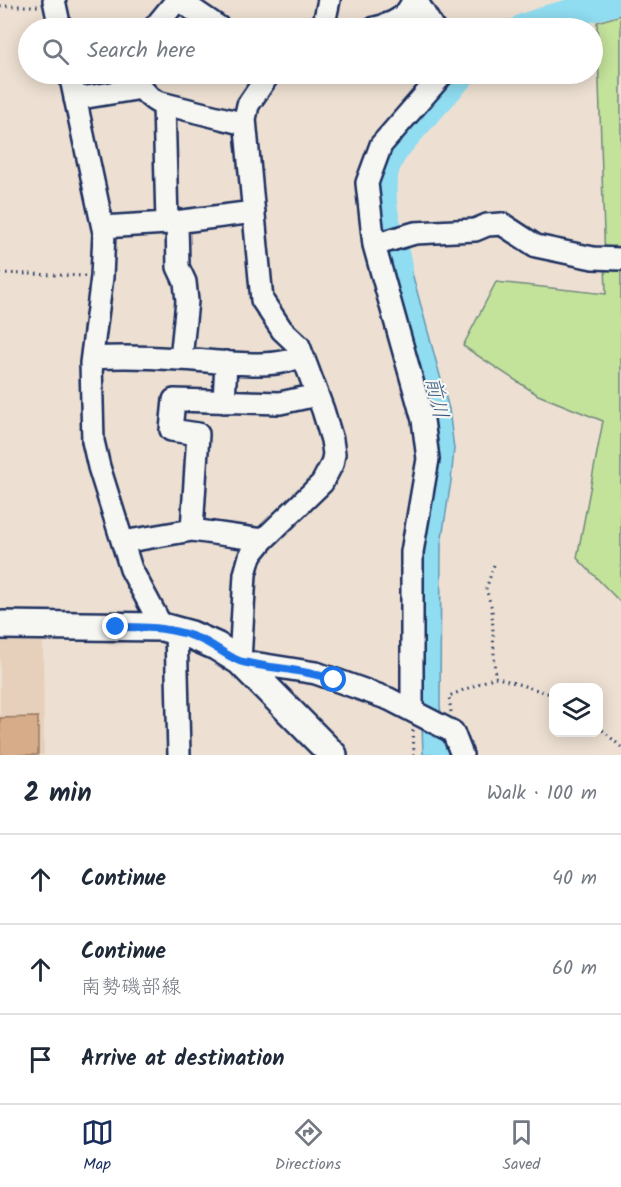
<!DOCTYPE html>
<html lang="en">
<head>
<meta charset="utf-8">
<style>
	:root { --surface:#fff; --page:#f6f6f7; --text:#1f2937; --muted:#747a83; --line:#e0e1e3; --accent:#1b2f5e }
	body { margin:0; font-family:Kalam,"Klee One",sans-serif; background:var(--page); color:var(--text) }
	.controls { position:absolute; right:18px; bottom:18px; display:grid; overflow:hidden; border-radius:12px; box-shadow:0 3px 15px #0003 }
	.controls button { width:54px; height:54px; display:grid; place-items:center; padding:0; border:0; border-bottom:2px solid var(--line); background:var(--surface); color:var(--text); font:30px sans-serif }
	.stop { position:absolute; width:18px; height:18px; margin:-14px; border:4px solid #1a73e8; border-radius:50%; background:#fff }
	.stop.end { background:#1a73e8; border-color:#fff; box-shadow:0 2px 6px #0008 }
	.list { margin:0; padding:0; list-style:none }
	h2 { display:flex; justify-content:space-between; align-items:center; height:78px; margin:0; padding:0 24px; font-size:26px }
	h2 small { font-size:20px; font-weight:400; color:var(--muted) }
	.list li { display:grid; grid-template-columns:39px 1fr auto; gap:18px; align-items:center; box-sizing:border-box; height:90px; padding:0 24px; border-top:2px solid var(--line) }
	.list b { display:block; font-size:22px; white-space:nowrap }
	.list p { margin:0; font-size:20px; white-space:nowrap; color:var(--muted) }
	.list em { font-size:20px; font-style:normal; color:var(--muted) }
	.icon { flex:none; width:33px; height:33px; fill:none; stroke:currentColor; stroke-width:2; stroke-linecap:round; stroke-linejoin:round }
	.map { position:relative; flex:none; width:621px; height:755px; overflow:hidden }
	.search { position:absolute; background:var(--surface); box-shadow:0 3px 15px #0003; left:18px; right:18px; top:18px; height:66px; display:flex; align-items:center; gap:15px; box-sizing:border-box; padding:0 21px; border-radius:33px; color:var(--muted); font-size:22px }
	.sheet { height:348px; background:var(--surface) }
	nav { display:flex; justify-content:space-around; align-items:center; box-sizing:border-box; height:84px; border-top:2px solid var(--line); background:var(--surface); font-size:16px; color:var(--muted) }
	nav a { display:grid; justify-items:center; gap:3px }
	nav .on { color:var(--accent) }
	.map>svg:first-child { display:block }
	.built { fill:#e6d0bc }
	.green { fill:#c3e29a; stroke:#6f887c; stroke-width:1.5 }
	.water { fill:#90dcf0; stroke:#6197b6; stroke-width:1.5 }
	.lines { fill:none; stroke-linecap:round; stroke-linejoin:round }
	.river { stroke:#90dcf0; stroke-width:28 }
	.building { fill:#d7ac89; stroke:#967860; stroke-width:1.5 }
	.minor-casing { stroke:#1b2f5e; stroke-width:26 }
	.major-casing { stroke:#1b2f5e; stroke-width:32 }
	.path { stroke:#1b2f5e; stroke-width:3; stroke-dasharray:1.5 4.5; stroke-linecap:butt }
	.minor { stroke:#f6f6f2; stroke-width:21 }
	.major { stroke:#f6f6f2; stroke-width:27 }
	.route { stroke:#1a73e8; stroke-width:8 }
	.labels { text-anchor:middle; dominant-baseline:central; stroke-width:4.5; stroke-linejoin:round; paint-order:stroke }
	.water-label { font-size:21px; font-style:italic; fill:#385a82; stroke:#f6f6f2 }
</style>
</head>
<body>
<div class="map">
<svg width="621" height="755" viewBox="0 0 621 755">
	<rect width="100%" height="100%" fill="#ede0d2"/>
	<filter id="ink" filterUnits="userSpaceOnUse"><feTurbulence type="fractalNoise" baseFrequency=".0167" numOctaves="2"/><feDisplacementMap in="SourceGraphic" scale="12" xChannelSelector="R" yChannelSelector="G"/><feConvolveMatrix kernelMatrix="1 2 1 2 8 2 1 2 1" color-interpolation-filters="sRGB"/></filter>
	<g filter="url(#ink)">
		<!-- built -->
		<path class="built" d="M0,633H43L44,755H0Z"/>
		<!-- green -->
		<path class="green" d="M621,15V603L577,558L603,421L538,395L463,346L496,282L606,294L597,22Z"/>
		<!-- water -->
		<path class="water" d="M405,247L449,409L454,449L451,481L441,544L440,706L445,740L453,755H423V753L421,700L422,529L431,485L383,254Z"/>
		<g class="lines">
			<!-- river -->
			<path class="river" d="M523,28L551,18L621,0
				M399,266C389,234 373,190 390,158C396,146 407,135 416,125C431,108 447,91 462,74"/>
		</g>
		<!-- building -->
		<path class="building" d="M38,717V755H0V718Z"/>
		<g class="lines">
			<!-- minor casing -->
			<g class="minor-casing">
				<path id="minor" d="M54,0L60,28
					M179,0L220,28
					M416,0L433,28
					M154,28L177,0
					M323,28L329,0
					M375,28C392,24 407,18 413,0
					M70,74L104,233L102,277L91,363L93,441L99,467L131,569L162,627
					M135,74C140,87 145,95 157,102L245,124
					M269,74L248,105L245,119L262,300L282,330L299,346L323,410L332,440L334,454L332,464L322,483L263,540L250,556L245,574L240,661L316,673L389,699L453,732L462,755
					M75,99L142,88
					M164,104L167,223
					M177,222L178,267L185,282L187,301L181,359
					M103,227L167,223L254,212
					M374,245L415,233L475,230L487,225L502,224L536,246L593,258L621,259
					M92,358C121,356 150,357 179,359C211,360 276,372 302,355
					M224,402L226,362
					M192,530L198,434L171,430L174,400L280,403L317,395
					M123,542L192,530L263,540
					M176,630L179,755
					M412,710V552L428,459L423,420L374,245L367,183L381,145L443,74"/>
			</g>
			<!-- major casing -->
			<g class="major-casing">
				<path id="major" d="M0,625L162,627L191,635L216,646L240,661L333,755"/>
			</g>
			<!-- path -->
			<path class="path" d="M0,6H39
				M0,273L85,276
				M494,565L486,589L492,609L495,677
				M451,712L449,696L495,677L554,695
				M598,726L621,747
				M413,730L414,755"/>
			<!-- minor -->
			<use href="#minor" class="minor"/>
			<!-- major -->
			<use href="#major" class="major"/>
		</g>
	</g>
	<g class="lines" filter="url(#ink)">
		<!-- route -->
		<path class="route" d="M116,627C148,627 173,627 202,640C214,645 232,660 243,662C273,669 304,669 334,680"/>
	</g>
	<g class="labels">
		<!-- water labels -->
		<g class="water-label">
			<text transform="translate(436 398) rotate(78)">前川</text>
		</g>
	</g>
</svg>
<div class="controls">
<button><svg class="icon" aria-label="layers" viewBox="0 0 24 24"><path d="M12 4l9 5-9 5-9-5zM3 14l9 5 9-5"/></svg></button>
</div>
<div class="stop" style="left:334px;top:680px"></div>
<div class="stop end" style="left:116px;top:627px"></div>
<div class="search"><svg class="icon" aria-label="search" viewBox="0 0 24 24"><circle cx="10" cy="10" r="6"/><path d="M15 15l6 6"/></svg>Search here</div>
</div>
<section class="sheet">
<h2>2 min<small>Walk · 100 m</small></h2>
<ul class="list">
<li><svg class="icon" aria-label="ahead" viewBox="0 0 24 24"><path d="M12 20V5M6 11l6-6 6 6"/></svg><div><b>Continue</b></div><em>40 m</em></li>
<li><svg class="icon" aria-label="ahead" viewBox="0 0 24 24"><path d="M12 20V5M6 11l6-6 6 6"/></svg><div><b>Continue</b><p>南勢磯部線</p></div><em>60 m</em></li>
<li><svg class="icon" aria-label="arrive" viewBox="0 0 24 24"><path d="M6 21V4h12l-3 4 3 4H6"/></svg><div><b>Arrive at destination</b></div></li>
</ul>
</section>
<nav>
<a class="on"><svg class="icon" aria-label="map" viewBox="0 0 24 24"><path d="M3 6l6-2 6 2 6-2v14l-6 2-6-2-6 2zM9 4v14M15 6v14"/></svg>Map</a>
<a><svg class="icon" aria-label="directions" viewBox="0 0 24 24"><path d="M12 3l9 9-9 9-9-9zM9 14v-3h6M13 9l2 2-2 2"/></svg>Directions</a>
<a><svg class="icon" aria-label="saved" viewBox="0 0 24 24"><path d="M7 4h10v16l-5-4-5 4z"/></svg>Saved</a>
</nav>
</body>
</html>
